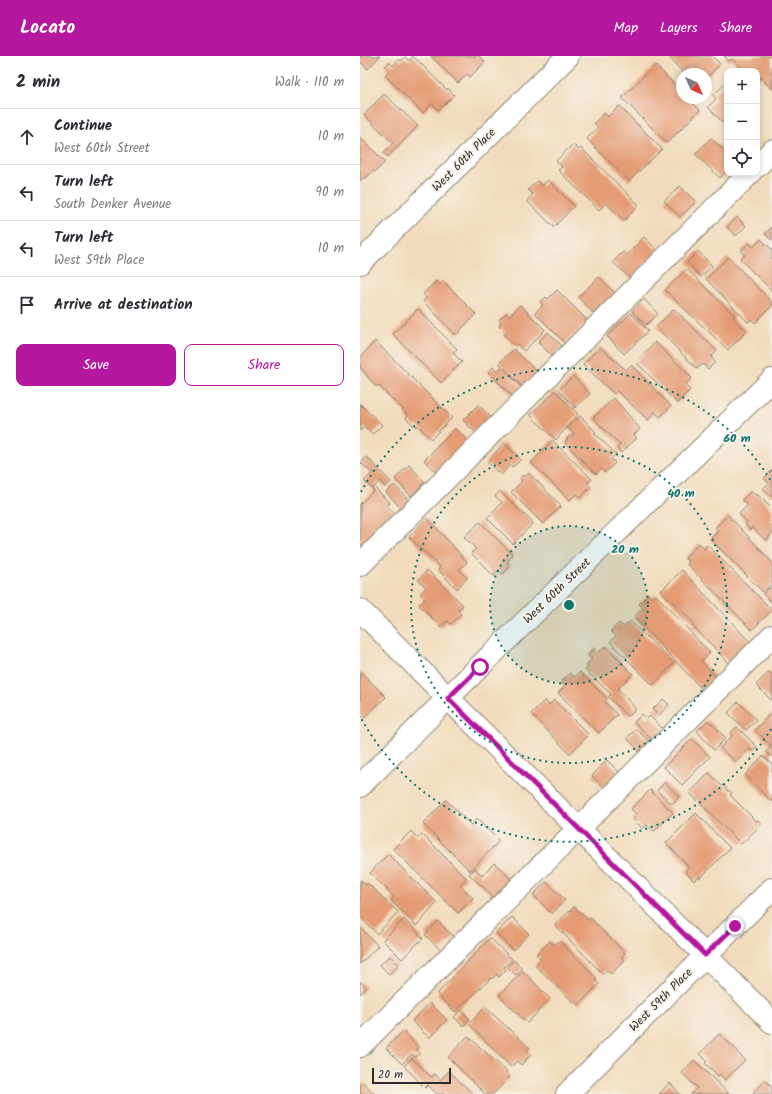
<!DOCTYPE html>
<html lang="en">
<head>
<meta charset="utf-8">
<style>
	:root { --surface:#fff; --page:#f2f2f3; --text:#2b2b33; --muted:#7c7c81; --line:#e1e1e2; --accent:#b5179e }
	body { margin:0; font-family:Kalam,sans-serif; background:var(--page); color:var(--text) }
	.controls { position:absolute; right:12px; top:12px; display:grid; overflow:hidden; border-radius:8px; box-shadow:0 2px 6px #0003 }
	.controls button { width:36px; height:36px; display:grid; place-items:center; padding:0; border:0; border-bottom:1px solid var(--line); background:var(--surface); color:var(--text); font:20px sans-serif }
	.compass { position:absolute; left:316px; top:12px; width:36px; height:36px; border-radius:50%; background:var(--surface); box-shadow:0 2px 6px #0003; rotate:135deg }
	.scale { position:absolute; left:12px; bottom:10px; width:79px; box-sizing:border-box; padding-left:4px; border:2px solid #2b2b2b; border-top:0; font-size:11px; line-height:14px; white-space:nowrap; color:#2b2b2b; -webkit-text-stroke:3px #f7f3e8; paint-order:stroke }
	.stop { position:absolute; width:12px; height:12px; margin:-9px; border:3px solid #b5179e; border-radius:50%; background:#fff }
	.stop.end { background:#b5179e; border-color:#fff; box-shadow:0 1px 4px #0008 }
	.list { margin:0; padding:0; list-style:none }
	h2 { display:flex; justify-content:space-between; align-items:center; height:52px; margin:0; padding:0 16px; font-size:17px }
	h2 small { font-size:13px; font-weight:400; color:var(--muted) }
	.list li { display:grid; grid-template-columns:26px 1fr auto; gap:12px; align-items:center; box-sizing:border-box; height:56px; padding:0 16px; border-top:1px solid var(--line) }
	.list b { display:block; font-size:15px; white-space:nowrap }
	.list p { margin:0; font-size:13px; white-space:nowrap; color:var(--muted) }
	.list em { font-size:13px; font-style:normal; color:var(--muted) }
	.actions { display:flex; gap:8px; padding:12px 16px }
	.actions a { flex:1; padding:9px 0; border:1px solid var(--accent); border-radius:8px; text-align:center; font-size:14px; color:var(--accent) }
	.actions .main { background:var(--accent); color:#fff }
	.icon { flex:none; width:22px; height:22px; fill:none; stroke:currentColor; stroke-width:2; stroke-linecap:round; stroke-linejoin:round }
	.map { position:relative; flex:none; width:412px; height:1038px; overflow:hidden }
	header { display:flex; align-items:center; gap:24px; box-sizing:border-box; height:56px; padding:0 20px; background:var(--accent); color:#fff }
	header strong { font-size:19px }
	nav { display:flex; gap:22px; margin-inline-start:auto; font-size:14px }
	main { display:flex }
	aside { flex:1; background:var(--surface) }
	.map>svg:first-child { display:block }
	.building { fill:#e59c75 }
	.lines { fill:none; stroke-linecap:round; stroke-linejoin:round }
	.minor-casing { stroke:#8e8374; stroke-width:24 }
	.minor { stroke:#fff; stroke-width:22 }
	.route { stroke:#b5179e; stroke-width:5 }
	.ring { fill:none; stroke:#0f766e; stroke-width:2; stroke-dasharray:2 4 }
	.labels { text-anchor:middle; dominant-baseline:central; stroke-width:4; stroke-linejoin:round; paint-order:stroke }
	.street-label { font-size:12px; fill:#2b2b2b; stroke:#f7f3e8 }
	.centre { fill:#0f766e; stroke:#f7f3e8; stroke-width:2 }
	.ring-label { font-size:12px; text-anchor:middle; font-weight:bold; fill:#0f766e; stroke:#f7f3e8; stroke-width:4; stroke-linejoin:round; paint-order:stroke }
</style>
</head>
<body>
<header>
<strong>Locato</strong>
<nav><a>Map</a><a>Layers</a><a>Share</a></nav>
</header>
<main>
<aside>
<h2>2 min<small>Walk · 110 m</small></h2>
<ul class="list">
<li><svg class="icon" aria-label="ahead" viewBox="0 0 24 24"><path d="M12 20V5M6 11l6-6 6 6"/></svg><div><b>Continue</b><p>West 60th Street</p></div><em>10 m</em></li>
<li><svg class="icon" aria-label="left" viewBox="0 0 24 24"><path d="M17 20v-9H6M10 6l-5 5 5 5"/></svg><div><b>Turn left</b><p>South Denker Avenue</p></div><em>90 m</em></li>
<li><svg class="icon" aria-label="left" viewBox="0 0 24 24"><path d="M17 20v-9H6M10 6l-5 5 5 5"/></svg><div><b>Turn left</b><p>West 59th Place</p></div><em>10 m</em></li>
<li><svg class="icon" aria-label="arrive" viewBox="0 0 24 24"><path d="M6 21V4h12l-3 4 3 4H6"/></svg><div><b>Arrive at destination</b></div></li>
</ul>
<div class="actions"><a class="main">Save</a><a>Share</a></div>
</aside>
<div class="map">
<svg width="412" height="1038" viewBox="0 0 412 1038">
	<rect width="100%" height="100%" fill="#f7f3e8"/>
	<filter id="ink" filterUnits="userSpaceOnUse"><feTurbulence type="fractalNoise" baseFrequency=".025" numOctaves="2"/><feDisplacementMap in="SourceGraphic" scale="8" xChannelSelector="R" yChannelSelector="G"/><feConvolveMatrix kernelMatrix="1 2 1 2 8 2 1 2 1" color-interpolation-filters="sRGB"/></filter>
	<filter id="wash" filterUnits="userSpaceOnUse"><feTurbulence type="fractalNoise" baseFrequency=".012" numOctaves="4" result="noise"/><feDisplacementMap in="SourceGraphic" scale="16" xChannelSelector="R" yChannelSelector="G"/><feGaussianBlur stdDeviation="0.9" result="paint"/><feColorMatrix in="noise" values="0 0 0 0 0 0 0 0 0 0 0 0 0 0 0 0 0 1.4 0 .05"/><feComposite in="paint" operator="in"/></filter>
	<g filter="url(#wash)">
		<rect width="100%" height="100%" fill="#f2dbbc"/>
		<g id="blocks">
			<!-- building -->
			<path class="building" d="M0,0H20L8,13L0,5Z
				M53,0L87,34L88,32L94,39L79,54L72,48L63,57L25,19L29,14L25,10L29,6L33,10L39,3L41,5L45,1L49,5Z
				M71,0H119L125,6L110,21L107,18L98,27Z
				M308,0H352L360,8L346,22V18H324Z
				M364,0H412V33L400,21L397,24V15H385L372,3L369,5Z
				M295,9L322,36V42H328L340,54L307,87L262,42Z
				M367,26V71L348,51L356,43L353,39Z
				M24,38L58,70L28,101L23,97L33,87L4,59Z
				M259,50L302,93L269,125L227,83L238,71L234,67L244,57L248,61Z
				M0,81L25,106L15,116L13,115L6,122L4,121L0,125Z
				M351,82L367,98V115L360,122L335,98Z
				M213,88L219,94L221,92L279,149L264,165L246,147L239,154L198,114L202,111L196,105Z
				M188,124L214,150L194,171L167,145L173,138L168,134L177,125L182,130Z
				M320,130L336,146L320,161L304,145Z
				M377,161L386,170L376,180L367,171Z
				M412,171V184L405,178Z
				M284,181L298,195L271,223L253,206L263,196L267,199Z
				M401,183L412,194V235L380,203L385,199L381,195L389,187L393,191Z
				M338,195L352,210L341,221L327,206Z
				M368,201L412,246V250L395,267L391,263L388,266L346,223Z
				M327,213L375,260L373,262L387,275L368,294L305,234Z
				M239,221L257,239L236,260L218,241Z
				M76,225L80,229L83,225L116,258L96,279L63,245L67,242L63,238Z
				M197,234L228,265L205,287L175,257L183,249L180,246L186,241L188,243Z
				M284,243L298,258L286,269L272,255Z
				M160,249L185,274L164,295L157,288L155,290L144,279L146,277L139,270L141,267L139,264L146,257L149,260Z
				M58,253L97,293L93,297L102,306L81,327L33,278Z
				M314,253L357,295L351,301L355,306L348,313L343,308L337,313L296,271Z
				M271,257L288,275L264,298L247,280Z
				M188,276L202,290L192,300L178,286Z
				M15,285L92,362L71,383L57,369L55,371L46,362L48,359L18,329L16,331L0,311V302Z
				M295,286L332,322L325,329L330,334L317,347L276,306Z
				M240,291L266,314L271,309L311,350L300,361L295,356L288,364L257,335L254,338L223,308Z
				M154,293L177,316L162,330L139,307Z
				M133,311L137,315L141,311L161,331L152,340L128,316Z
				M213,320L230,338L215,352L199,334Z
				M195,335L218,358L196,384L170,359Z
				M254,342L280,373L274,379L277,382L261,397L257,392L260,389L233,362Z
				M0,348L22,369L13,378L5,371L0,375Z
				M118,349L132,362L117,378L103,364Z
				M220,360L236,376L234,377L256,398L251,403L255,407L245,417L241,413L236,418L205,387L209,380H212L214,377L207,372Z
				M95,373L109,386L78,417L64,404Z
				M192,384L232,423L227,427L231,431L220,442L216,438L210,444L171,407Z
				M144,387L161,403L153,411L150,409L141,419L127,406Z
				M7,401L31,426L25,431L20,425L14,431L30,447L27,450L35,458L3,490L0,487V448L14,434L4,425L12,417L1,407Z
				M49,409L65,426L51,440L35,423Z
				M412,414V441L403,433L409,427L404,422Z
				M169,417L201,450L183,468L151,436L162,425L160,423L163,419L165,421Z
				M34,429L50,445L42,453L26,436Z
				M140,435L173,467L153,488L127,462L142,446L135,440Z
				M391,435L396,440L397,438L412,453V477L406,485L392,471L390,474L385,468L387,466L379,458L388,449L382,444Z
				M368,459L412,506V528L403,536L350,483L358,475L355,472Z
				M67,462L107,506L99,514L107,522L97,533L78,514L80,511L49,481Z
				M120,466L153,499L147,506L151,510L143,518L139,514L134,520L111,497L116,493L104,481Z
				M339,487L344,493L347,489L412,554L392,574L327,508L329,506L325,502Z
				M67,514L103,549L98,555L101,558L91,568L87,565L81,571L59,549L65,543L60,538L66,531L58,524Z
				M322,514L391,587L370,608L332,569L334,567L301,535Z
				M409,532L412,534V547L403,538Z
				M289,538L292,542L296,539L350,597L341,605L355,620L342,633L274,561L283,552L279,548Z
				M270,565L314,607L293,629L250,586L256,580L251,575L259,567L264,571Z
				M246,590L273,618L258,633L276,653L268,661L248,641L251,638L225,614L228,612L226,609L232,603L228,599L235,592L239,596Z
				M0,615L26,641L4,662L0,658Z
				M220,616L247,643L245,646L257,659L239,677L198,637L205,630L201,626L210,617L214,621Z
				M409,616L412,619V645L396,629Z
				M303,643L309,649L299,659L293,653Z
				M185,644L189,649L194,644L229,679L210,698L171,658Z
				M378,646L397,664L386,674L368,657Z
				M412,656V701L406,696L411,690L395,674Z
				M282,658L287,663L290,660L304,674L293,685L274,666Z
				M348,664L366,682L354,694L337,675Z
				M377,671L397,691L392,695L390,693L376,706L360,692L372,680L370,677Z
				M276,673L292,688L282,698L267,682Z
				M332,683L350,701L322,729L304,711Z
				M403,700L412,708V746L385,719Z
				M247,704L263,720L248,735L232,720Z
				M349,717L362,730L364,729L367,735L368,734L372,737L370,739L396,765L398,764L401,767V769L381,788L330,737Z
				M305,726L319,741L312,748L297,734Z
				M290,734L313,757L294,775L287,769L283,773L273,763L277,759L271,753Z
				M86,744L111,769L117,763L139,785L110,815L63,768Z
				M336,757L370,792L340,822L339,820L334,825L325,815L329,811L306,787Z
				M51,775L58,782L62,778L106,822L100,829L113,842L98,857L33,793Z
				M28,798L77,847L56,870L31,845L34,841L10,817Z
				M134,807L153,825L135,843L109,818L115,812L122,820Z
				M0,824L6,829L8,828L38,856L17,878L0,861Z
				M186,826L205,844L192,858L173,839Z
				M214,851L228,864L230,862L265,897L261,901L265,904L251,918L247,914L243,918L195,869Z
				M152,861L169,878L153,894L136,877Z
				M44,863L63,882L42,903L23,884Z
				M78,865L94,881L81,894L65,879Z
				M0,871L18,890L0,908Z
				M130,882L152,903L144,911L146,914L139,921L137,918L132,923L131,922L95,956L77,938Z
				M190,885L194,889L199,885L237,922L235,924L239,928L219,949L214,945L213,946L175,909L181,903L176,898Z
				M30,900L39,909L29,918L20,909Z
				M154,904L162,913L156,919L147,911Z
				M163,915L190,943L167,967L139,939Z
				M0,925L6,932L0,938Z
				M70,947L87,964L69,982L52,965Z
				M125,951L170,992L167,995L171,999L161,1009L157,1005L151,1011L109,968Z
				M101,954L110,963L103,970L94,961Z
				M43,975L58,991L57,993L60,997L55,1001L52,998L42,1008L26,992Z
				M359,978L377,994L376,995L385,1004L365,1024L360,1018L358,1020L345,1007L347,1005L340,998Z
				M108,980L147,1016L146,1017L150,1021L133,1038H125L88,1001Z
				M52,1002L71,1021L75,1018L80,1024L89,1015L113,1038H77L68,1029L65,1032L44,1010Z
				M334,1004L369,1038H331L337,1032L322,1017Z
				M406,1024L412,1031V1038H392Z
				M3,1026L15,1038H0V1029Z
				M310,1027L320,1038H299Z"/>
		</g>
	</g>
	<g filter="url(#ink)">
		<use href="#blocks" fill-opacity="0" stroke="#8e8374" stroke-width="1"/>
		<g class="lines">
			<!-- minor casing -->
			<g class="minor-casing">
				<path id="minor" d="M397,110L412,95
					M0,207L208,0
					M0,509L390,117
					M0,554L412,966
					M0,730L119,611L412,324
					M0,990L412,580
					M207,1038L412,833"/>
			</g>
			<!-- minor -->
			<use href="#minor" class="minor"/>
		</g>
	</g>
	<g class="lines" filter="url(#ink)">
		<!-- route -->
		<path class="route" d="M120,611L88,642L345,899L375,870"/>
	</g>
	<!-- distance rings -->
	<circle cx="209" cy="549" r="79" fill="#0f766e" fill-opacity=".12"/>
	<g class="ring">
		<circle cx="209" cy="549" r="79"/>
		<circle cx="209" cy="549" r="158"/>
		<path d="M411 673A237 237 0 0 1 1 662M1 436A237 237 0 0 1 411 425"/>
	</g>
	<g class="labels">
		<!-- street labels -->
		<g class="street-label">
			<text transform="translate(104 104) rotate(-45)">West 60th Place</text>
			<text transform="translate(197 535) rotate(-44)">West 60th Street</text>
			<text transform="translate(301 944) rotate(-45)">West 59th Place</text>
		</g>
	</g>
	<circle cx="209" cy="549" r="6" class="centre"/>
	<g class="ring-label">
		<text x="377" y="386">60 m</text>
		<text x="321" y="441">40 m</text>
		<text x="265" y="497">20 m</text>
	</g>
</svg>
<div class="controls">
<button>+</button>
<button>−</button>
<button><svg class="icon" aria-label="locate" viewBox="0 0 24 24"><circle cx="12" cy="12" r="6"/><path d="M12 2v4M12 18v4M2 12h4M18 12h4"/></svg></button>
</div>
<svg class="compass" viewBox="-18 -18 36 36"><path d="M0-13l5 13h-10z" fill="#e53935"/><path d="M0 13l5-13h-10z" fill="#7c7c81"/></svg>
<div class="scale">20 m</div>
<div class="stop" style="left:120px;top:611px"></div>
<div class="stop end" style="left:375px;top:870px"></div>
</div>
</main>
</body>
</html>
